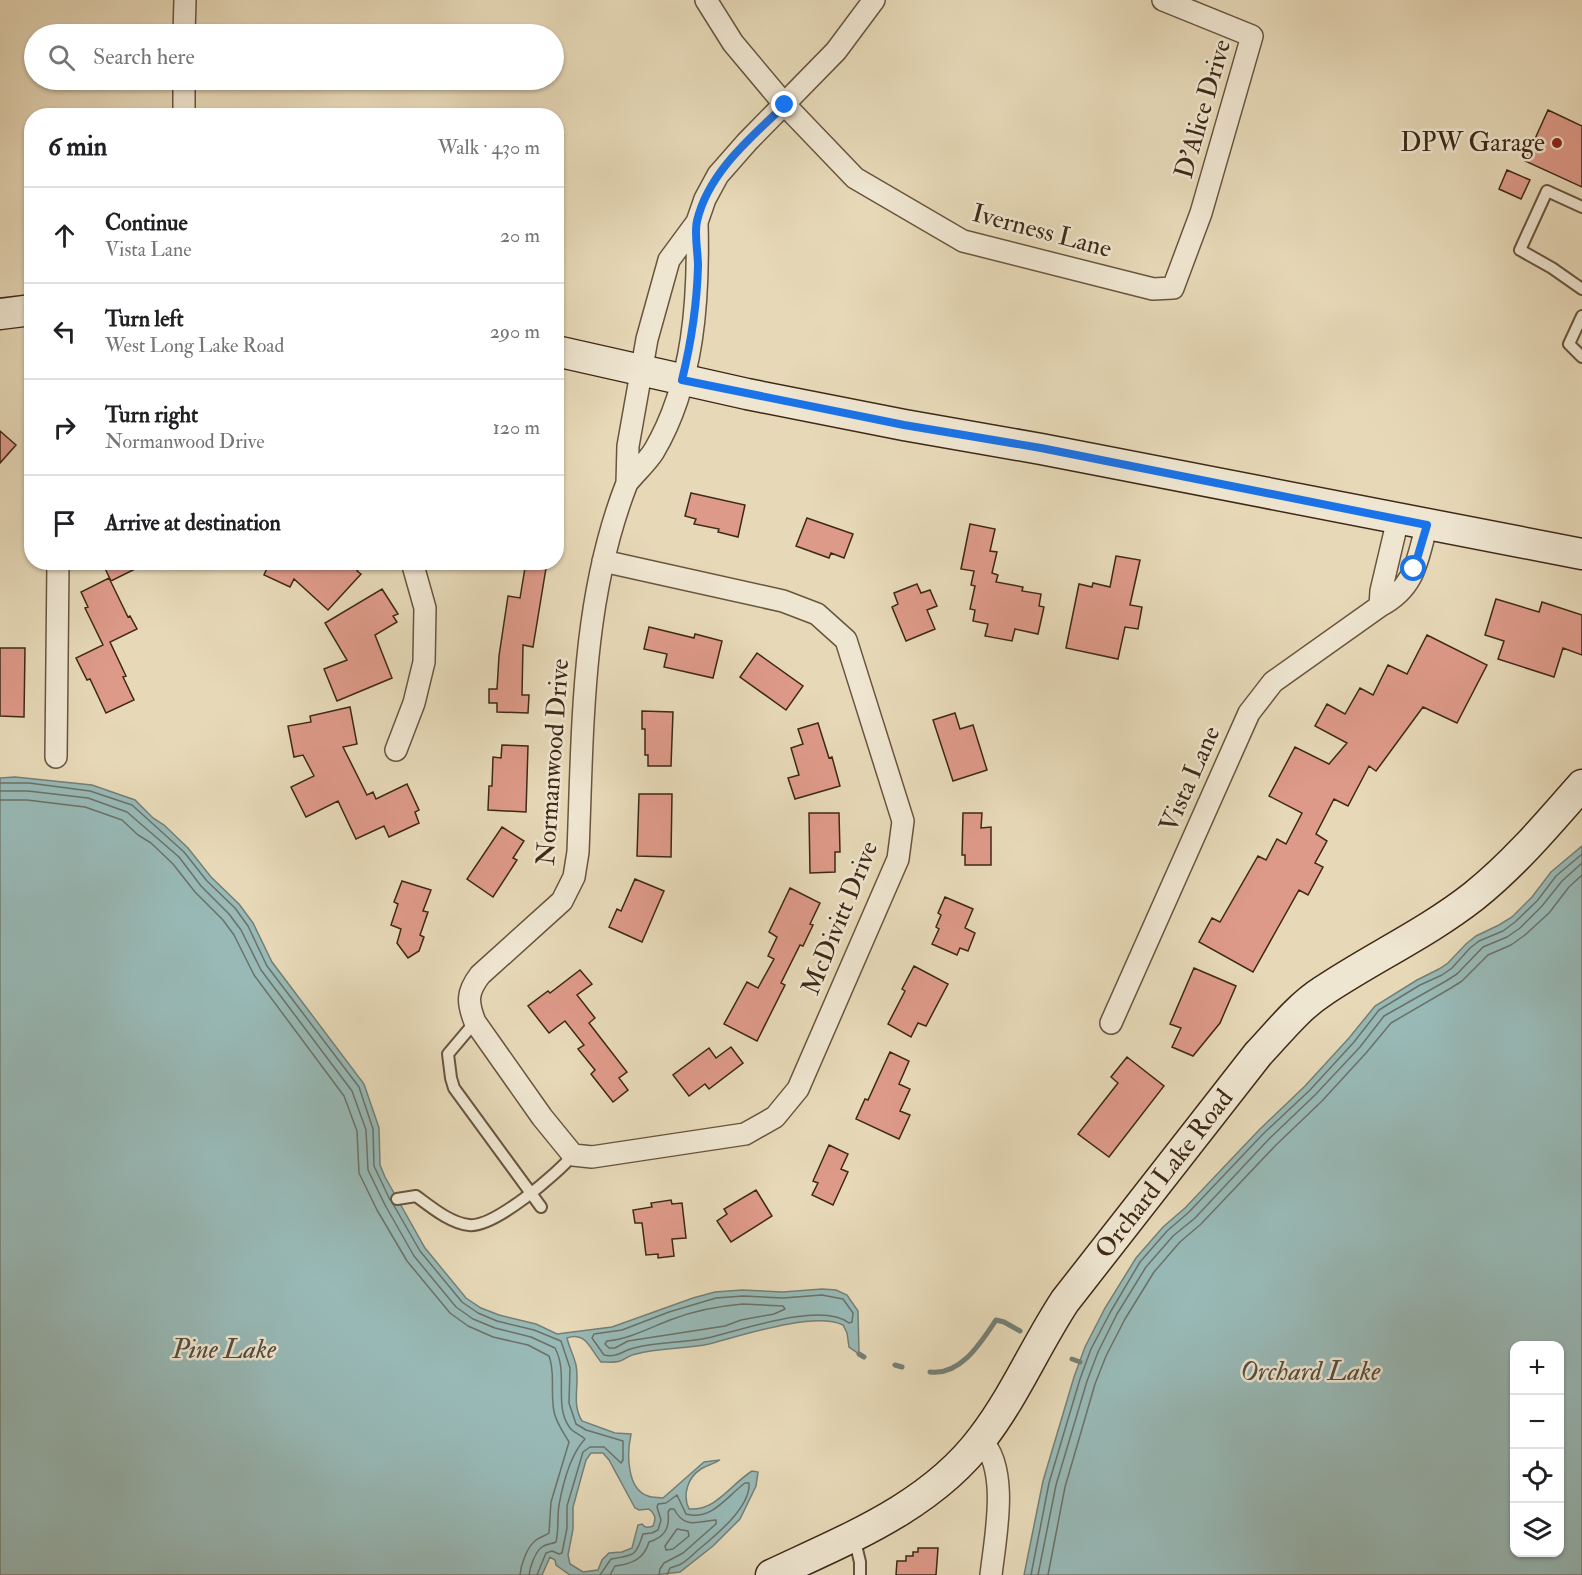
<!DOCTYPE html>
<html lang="en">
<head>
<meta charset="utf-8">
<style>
	:root { --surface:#fff; --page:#f2f2f2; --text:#202124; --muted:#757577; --line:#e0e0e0 }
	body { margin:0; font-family:"IM FELL Double Pica",serif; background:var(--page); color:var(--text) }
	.controls { position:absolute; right:18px; bottom:18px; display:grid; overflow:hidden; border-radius:12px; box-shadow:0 2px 4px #0004 }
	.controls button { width:54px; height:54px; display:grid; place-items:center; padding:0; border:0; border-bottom:2px solid var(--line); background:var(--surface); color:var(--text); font:30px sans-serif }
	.stop { position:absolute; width:18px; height:18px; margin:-14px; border:4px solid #1a73e8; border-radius:50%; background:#fff }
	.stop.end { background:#1a73e8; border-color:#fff; box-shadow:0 2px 6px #0008 }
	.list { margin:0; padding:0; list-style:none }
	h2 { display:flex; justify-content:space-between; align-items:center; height:78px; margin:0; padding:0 24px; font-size:26px }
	h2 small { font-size:20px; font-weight:400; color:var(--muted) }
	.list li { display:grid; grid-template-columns:39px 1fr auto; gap:18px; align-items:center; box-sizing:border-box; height:96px; padding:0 24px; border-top:2px solid var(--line) }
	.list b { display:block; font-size:22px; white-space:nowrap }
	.list p { margin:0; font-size:20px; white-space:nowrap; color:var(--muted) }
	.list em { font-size:20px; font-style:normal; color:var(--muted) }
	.icon { flex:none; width:33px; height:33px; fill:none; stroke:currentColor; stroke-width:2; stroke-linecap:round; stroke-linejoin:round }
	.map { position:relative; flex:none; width:1582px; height:1575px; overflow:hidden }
	.search { position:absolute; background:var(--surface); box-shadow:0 2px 4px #0004; left:24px; top:24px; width:540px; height:66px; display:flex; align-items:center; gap:15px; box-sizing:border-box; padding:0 21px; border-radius:33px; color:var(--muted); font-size:22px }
	.panel { position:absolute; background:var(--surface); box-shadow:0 2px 4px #0004; left:24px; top:108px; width:540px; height:462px; border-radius:24px }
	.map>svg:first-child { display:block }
	.water { fill:#98b9b6; stroke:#747f76; stroke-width:1.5; fill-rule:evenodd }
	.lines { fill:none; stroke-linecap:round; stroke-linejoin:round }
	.shore { stroke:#6b7166; stroke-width:1.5 }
	.stream { stroke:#747f76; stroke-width:5 }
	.building { fill:#de9a89; stroke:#3e2916; stroke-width:1.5 }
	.lane-casing { stroke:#68553e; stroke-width:14 }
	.street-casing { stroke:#68553e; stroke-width:24 }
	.secondary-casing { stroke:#3e2916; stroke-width:33 }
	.lane { stroke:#efe6d1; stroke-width:10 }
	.street { stroke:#efe6d1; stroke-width:21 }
	.secondary { stroke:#efe6d1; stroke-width:30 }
	.route { stroke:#1a73e8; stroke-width:8 }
	.poi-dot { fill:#8f2418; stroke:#efe6d1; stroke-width:2 }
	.labels { text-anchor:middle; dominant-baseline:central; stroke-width:5; stroke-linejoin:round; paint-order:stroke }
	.street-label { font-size:26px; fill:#3e2916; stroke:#efe6d1 }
	.poi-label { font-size:26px; fill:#3e2916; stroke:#efe6d1; text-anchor:end }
	.water-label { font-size:27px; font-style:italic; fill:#544d3e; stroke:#efe6d1 }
</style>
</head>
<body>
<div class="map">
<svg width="1582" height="1575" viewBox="0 0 1582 1575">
	<rect width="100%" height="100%" fill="#e7d9b8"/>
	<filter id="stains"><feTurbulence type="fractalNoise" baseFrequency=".00333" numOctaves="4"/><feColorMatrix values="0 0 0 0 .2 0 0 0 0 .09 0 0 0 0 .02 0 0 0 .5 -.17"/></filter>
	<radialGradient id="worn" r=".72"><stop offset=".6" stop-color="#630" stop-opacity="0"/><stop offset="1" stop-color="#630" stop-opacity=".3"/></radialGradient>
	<!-- water -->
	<path class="water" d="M15,777L92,785L135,800L153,818L164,825L188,848L211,877L239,904L253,923L272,962L364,1084L379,1128L380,1165L385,1177L425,1248L466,1298L481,1308L499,1315L536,1324L557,1334L612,1327L693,1298L715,1292L742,1290L783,1292L822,1289L836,1290L847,1295L858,1311L859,1354L849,1347L847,1333L843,1325C814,1311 740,1336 709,1344C685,1349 660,1348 636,1354C630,1355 625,1359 620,1361C614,1363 607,1362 601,1362C590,1349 586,1331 567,1338C569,1347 574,1356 576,1365C580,1385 571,1403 582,1421L615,1433L631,1434C627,1452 626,1489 648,1496C652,1498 658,1497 663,1498L704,1462L720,1460C714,1464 707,1465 701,1469C688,1477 682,1495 689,1509C716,1511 730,1485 752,1471L758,1472L756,1486L740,1519L713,1546L680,1572L655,1575H570L556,1565L555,1560L550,1557L542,1575H0V778ZM591,1453H603L609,1460L635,1508L639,1510L649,1509C656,1515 656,1519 653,1526C648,1528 645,1528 642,1524L638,1525L632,1548L622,1552L609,1553L602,1560L598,1570L583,1572L570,1564L568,1555L573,1529V1507L586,1460Z
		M1582,846V1575H1024L1043,1481L1074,1377L1085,1347L1105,1308L1136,1258L1163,1227L1185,1208L1259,1130L1305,1086L1349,1038L1375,1006L1417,980L1439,969L1448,963L1466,944L1476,936L1499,925L1512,917L1532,897L1551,872ZM1514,1346H1560V1552H1514Z"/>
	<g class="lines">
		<!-- shore -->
		<path class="shore" d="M0,783H29L90,791L132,805L184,852L207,881L235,908L248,926L267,966L359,1087L373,1129L374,1166L390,1200
			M0,791H28L88,798L127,812L179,857L201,886L229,914L241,930L261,970L352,1091L366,1130L368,1170L385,1205L414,1256L456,1307L473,1319L495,1328L531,1337L555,1348C569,1374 553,1405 570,1428C574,1433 581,1435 585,1439C570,1455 563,1483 559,1505C557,1517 559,1529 556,1542C552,1544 546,1544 542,1547C535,1552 530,1567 529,1575
			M0,800H27L85,807L122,820L138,835L151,843L173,864L195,892L223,920L234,935L254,975L344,1096L357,1131L359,1173L377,1210L407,1261L450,1313L468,1326L493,1337L528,1345L549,1356C555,1372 551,1386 553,1403C553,1418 562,1430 569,1442L551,1502L549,1533C545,1536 540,1537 536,1540C527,1547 521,1564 520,1575
			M393,1204L420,1251L462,1302L478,1313L497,1321L534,1330L561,1341L570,1368L569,1403L576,1424L586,1430L623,1441V1460L621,1463L604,1447H590L583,1452L567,1506V1528L562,1553L559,1554L552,1551L546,1553L537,1575
			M822,1295L843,1299L853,1313L852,1322L849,1323C821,1301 739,1331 707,1338C683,1343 658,1342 634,1348C621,1351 618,1358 604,1355L592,1338L594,1334L622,1330L669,1312L716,1298L743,1296L783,1298Z
			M743,1304L783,1306L785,1309L774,1314L741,1320L725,1326L628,1341L615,1348H609L605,1344L607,1341C629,1339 649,1328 670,1320C693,1311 718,1306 743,1304Z
			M677,1529L688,1531L689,1536L673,1549L666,1550L665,1546Z
			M600,1575L611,1559C635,1555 636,1556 643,1534L652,1533L658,1530L661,1520L657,1507L658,1504L666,1503L677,1495L686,1514C712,1521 726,1497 745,1483H749C751,1507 715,1536 698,1550C692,1555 686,1562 679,1565C676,1566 673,1567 670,1568L667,1575
			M610,1575L615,1566C632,1564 644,1559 649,1542C665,1537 670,1528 668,1512L670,1509H674C685,1530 698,1521 716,1520V1524L683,1553L664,1563L660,1569L659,1575
			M1031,1575L1049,1483L1080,1379L1091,1349L1111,1311L1140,1262L1167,1231L1189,1212L1263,1134L1310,1090L1354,1042L1379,1010L1420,985L1442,975L1452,968L1470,948L1479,941L1503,931L1515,922L1537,901L1556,876L1582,854
			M1038,1575L1056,1485L1087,1381L1098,1352L1117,1314L1146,1267L1173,1236L1195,1218L1269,1139L1315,1095L1360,1047L1384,1016L1446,981L1457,974L1483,947L1507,937L1520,928L1542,906L1562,881L1582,863
			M1048,1575L1065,1487L1095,1384L1106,1356L1125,1319L1154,1272L1180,1242L1201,1224L1276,1145L1322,1101L1366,1053L1391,1023L1451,988L1462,981L1488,955L1511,945L1525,935L1549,913L1569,887L1582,875"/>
		<!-- stream -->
		<path class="stream" d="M859,1354L864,1357
			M1072,1359L1080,1362
			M895,1365L902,1367
			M930,1372C961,1376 981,1342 996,1320L1004,1322L1020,1331"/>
	</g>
	<!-- building -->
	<path class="building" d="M1548,110L1582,126V187L1525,161Z
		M1507,170L1530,180L1521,199L1499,189Z
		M0,431L16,445L0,463Z
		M691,493L745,505L738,537L718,532L719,529L694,524L696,519L685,516Z
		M807,518L853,534L844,558L831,553L829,558L796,546Z
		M970,524L995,529L990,551L997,552L992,573L998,575L996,582L1023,587L1022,591L1041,594L1039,606L1044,607L1038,634L1015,629L1012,641L985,636L988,624L973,621L975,610L970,609L975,586L971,585L974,571L961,569Z
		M1116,556L1140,560L1130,605L1142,607L1138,629L1125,627L1118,659L1066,648L1079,584L1092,587L1093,583L1110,587Z
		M102,562H149L111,581Z
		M270,562H365L357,571L361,574L328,610L294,579L290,587L264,575Z
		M526,562H547L533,647L523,645L522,695H529L528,713L497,712V703H489V689H497L499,656L508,596L520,598Z
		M109,578L128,617L130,616L137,629L110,642L126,676L123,677L134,700L106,713L90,679L87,680L76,658L103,645L85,608L88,607L81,592Z
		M917,584L921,593L930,590L937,606L927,610L935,629L906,641L892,607L898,604L894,593Z
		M382,589L398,614L393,616L397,622L375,635L392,678L337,701L324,669L347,660L325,623Z
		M1496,599L1539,612L1542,602L1582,615V655L1563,648L1554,677L1498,659L1504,641L1485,635Z
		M649,627L694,638L695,634L722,641L713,678L664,667L667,654L644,649Z
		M1427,635L1487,665L1457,723L1423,707L1376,771L1369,766L1348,806L1334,799L1316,834L1327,841L1315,863L1323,867L1308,895L1299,890L1253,972L1199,942L1212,918L1220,922L1258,856L1266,860L1277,839L1286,844L1302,813L1269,796L1295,747L1329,764L1347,743L1315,726L1327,704L1345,714L1360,688L1373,695L1388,665L1407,674Z
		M0,648H25L24,717L0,716Z
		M757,653L803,686L786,710L740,677Z
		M350,707L357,744L343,747L367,795L373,792L376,799L407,784L419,810L415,812L419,823L389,837L384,826L356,839L338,801L306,817L291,787L314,776L303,755L294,757L288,726L311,722L310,716Z
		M642,711L673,712L671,766H648V755H645V729H642Z
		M955,713L960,729L973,725L987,770L953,781L933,720Z
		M818,723L829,758L832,757L840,786L795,799L788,778L799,775L791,748L803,744L798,729Z
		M502,745L528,746L526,812L488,810L489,786H492L493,757L501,758Z
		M639,794H672L671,857L637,856Z
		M809,813H839L840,852H835V872L810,873Z
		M963,813H982L981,828L991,827V865H965V855H962Z
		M502,827L524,841L513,858L517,860L493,897L467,879Z
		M635,879L664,891L642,942L609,927L617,909L621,911Z
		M402,881L431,890L423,911L428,912L420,935L424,937L419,951L408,958L397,943L401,929L391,925L398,904L394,902Z
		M790,888L820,903L810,924L813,925L803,946L800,945L781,983L785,985L757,1041L724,1024L747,982L758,988L774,959L768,956L777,937L769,932Z
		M945,897L973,909L965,928L975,933L968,951L960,948L957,955L932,944L939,929L936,927L941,915L938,913Z
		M914,966L948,984L926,1026L918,1023L911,1037L888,1024L905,991L902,989Z
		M1194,968L1236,986L1220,1023L1193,1056L1172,1047L1181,1028L1170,1024Z
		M580,970L592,984L577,995L595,1018L589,1023L627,1072L619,1078L628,1090L613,1102L591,1074L595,1070L578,1049L584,1045L565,1021L549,1033L528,1006L548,991L550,993Z
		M731,1047L743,1063L709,1089L705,1084L689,1096L673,1075L709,1048L716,1058Z
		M890,1052L909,1061L899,1084L910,1089L900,1111L910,1115L899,1139L856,1119L865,1099L868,1100Z
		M1127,1057L1164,1086L1109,1157L1078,1134L1118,1083L1111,1077Z
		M829,1145L848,1154L841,1169L848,1172L833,1205L812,1195L818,1183L813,1181Z
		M756,1190L772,1216L731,1242L717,1221L727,1214L724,1209Z
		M671,1200L672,1204L682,1203L686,1238L672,1239L674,1256L658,1258V1254L646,1255L642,1223H635L633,1210L652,1207L651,1203Z
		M918,1548H938L936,1575H896L897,1561H906V1556H913V1552H918Z"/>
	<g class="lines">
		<!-- lane casing -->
		<g class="lane-casing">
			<path id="lane" d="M1582,207L1547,191L1520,250L1552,268L1582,289
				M1582,316L1569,344L1582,357
				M475,1022L448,1054L451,1078L454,1088L541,1207
				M397,1199L416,1196C431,1207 450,1223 469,1225C494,1228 557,1174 573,1155
				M854,1537L860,1562V1575"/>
		</g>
		<!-- street casing -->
		<g class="street-casing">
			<path id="street" d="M706,0L733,43L785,105L855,178L963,241L1153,289L1173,288L1201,213L1252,36L1163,0
				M184,34L185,0
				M184,80V116
				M697,222C699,299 694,383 654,451C647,462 636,472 627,483L628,446L647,339L669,260Z
				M697,222L705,199L718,175L747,142L836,51L874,0
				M1398,519L1381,591L1380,606C1416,587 1417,560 1427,524
				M603,561L783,601L817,614L846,640L903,821L898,859L798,1089L775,1117L745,1134L592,1157L573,1155L542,1117L475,1022C467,1002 467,992 480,975L562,901L574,877L578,852C583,728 581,600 627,483
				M396,750L414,703L424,662L425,608L412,562
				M56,757L58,562
				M1111,1023L1249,713L1273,682L1380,606
				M981,1440C1010,1469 995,1538 991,1575"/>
		</g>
		<!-- secondary casing -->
		<g class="secondary-casing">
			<g id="secondary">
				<path d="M0,314L32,310"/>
				<path d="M556,351L747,394L904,425L1041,449L1582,554"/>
				<path id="s1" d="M771,1575C847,1539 931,1507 983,1437C1015,1395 1036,1345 1065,1301L1258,1054C1278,1033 1298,1007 1323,991C1372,958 1427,933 1474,896C1514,864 1548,824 1582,785"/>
			</g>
		</g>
		<!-- lane -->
		<use href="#lane" class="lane"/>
		<!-- street -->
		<use href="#street" class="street"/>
		<!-- secondary -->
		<use href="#secondary" class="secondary"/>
	</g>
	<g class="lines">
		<!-- route -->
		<path class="route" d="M785,105C751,137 708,173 697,221C694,234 698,252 698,266C697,304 691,343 682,380L904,425L1041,448L1427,525L1414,569"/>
	</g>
	<!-- markers -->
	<circle class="poi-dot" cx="1557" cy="143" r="6"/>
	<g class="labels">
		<!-- street labels -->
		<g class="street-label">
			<text transform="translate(1203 109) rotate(-74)">D'Alice Drive</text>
			<text transform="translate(1042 231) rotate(15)">Iverness Lane</text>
			<text transform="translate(553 762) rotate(-86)">Normanwood Drive</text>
			<text transform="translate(1190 779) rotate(-66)">Vista Lane</text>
			<text transform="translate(840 918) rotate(-68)">McDivitt Drive</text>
			<text stroke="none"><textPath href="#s1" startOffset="576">Orchard Lake Road</textPath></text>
		</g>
		<!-- poi labels -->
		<g class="poi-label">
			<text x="1545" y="143">DPW Garage</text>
		</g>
		<!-- water labels -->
		<g class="water-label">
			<text x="224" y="1349">Pine Lake</text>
			<text x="1310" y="1371">Orchard Lake</text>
		</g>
	</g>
	<rect width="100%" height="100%" filter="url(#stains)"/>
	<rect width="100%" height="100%" fill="url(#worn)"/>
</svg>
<div class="controls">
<button>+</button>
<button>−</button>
<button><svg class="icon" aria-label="locate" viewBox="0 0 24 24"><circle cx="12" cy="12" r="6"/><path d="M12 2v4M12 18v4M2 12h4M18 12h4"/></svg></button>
<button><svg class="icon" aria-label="layers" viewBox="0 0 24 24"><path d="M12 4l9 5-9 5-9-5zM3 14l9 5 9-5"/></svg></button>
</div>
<div class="stop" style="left:1414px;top:569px"></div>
<div class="stop end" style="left:785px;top:105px"></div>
<div class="search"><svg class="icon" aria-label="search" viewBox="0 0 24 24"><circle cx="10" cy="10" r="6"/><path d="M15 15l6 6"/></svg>Search here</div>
<section class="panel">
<h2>6 min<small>Walk · 430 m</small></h2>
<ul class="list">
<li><svg class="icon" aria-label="ahead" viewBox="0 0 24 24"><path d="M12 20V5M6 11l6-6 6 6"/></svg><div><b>Continue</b><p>Vista Lane</p></div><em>20 m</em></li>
<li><svg class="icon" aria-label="left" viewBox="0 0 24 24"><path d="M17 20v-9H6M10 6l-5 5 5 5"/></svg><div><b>Turn left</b><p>West Long Lake Road</p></div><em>290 m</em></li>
<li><svg class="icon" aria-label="right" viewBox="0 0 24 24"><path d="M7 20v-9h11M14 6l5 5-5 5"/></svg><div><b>Turn right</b><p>Normanwood Drive</p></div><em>120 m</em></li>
<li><svg class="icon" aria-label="arrive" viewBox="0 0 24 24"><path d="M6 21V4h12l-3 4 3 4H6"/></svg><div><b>Arrive at destination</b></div></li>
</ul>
</section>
</div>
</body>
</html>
